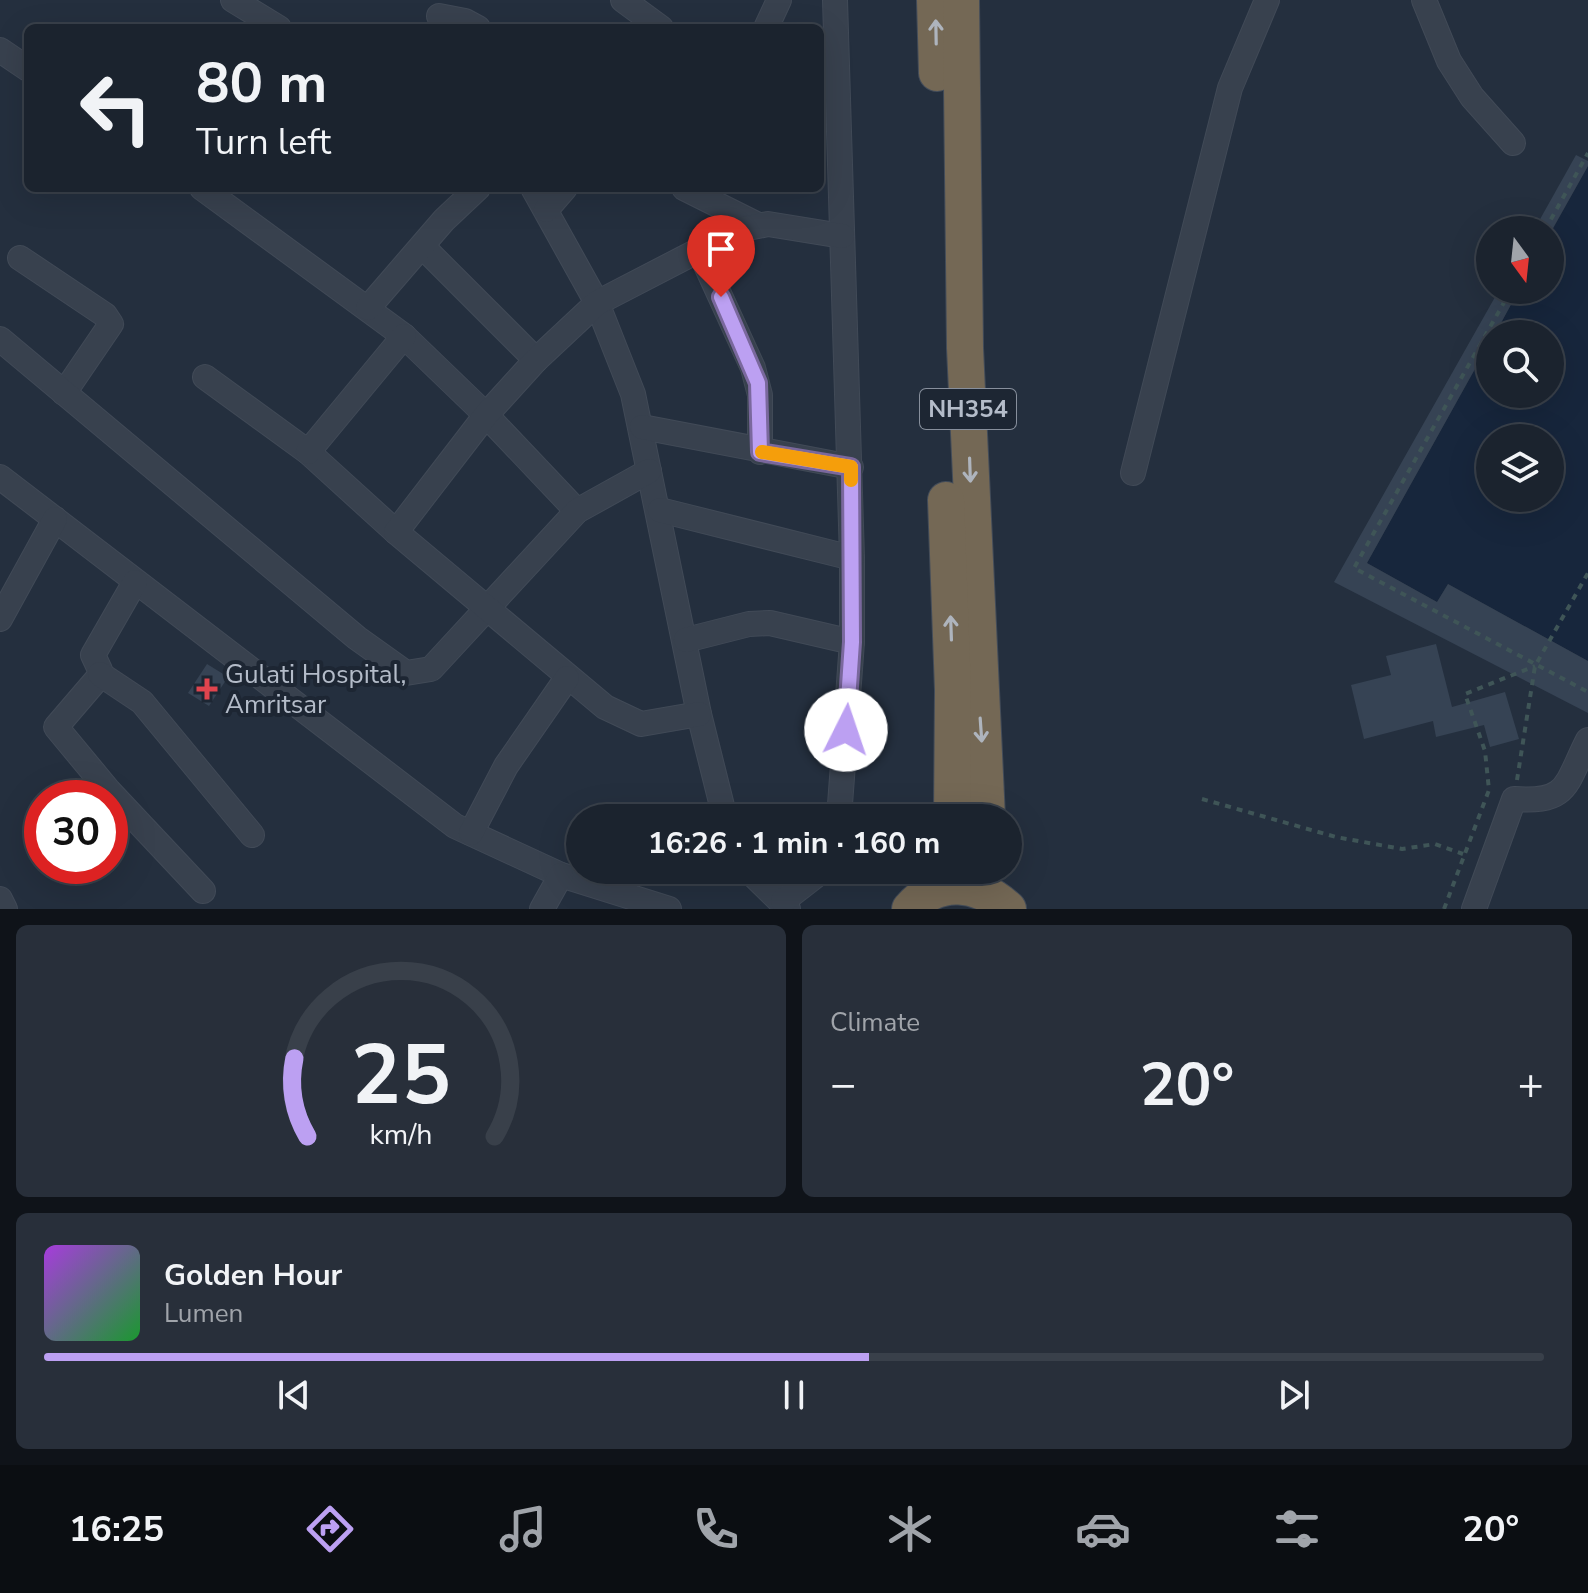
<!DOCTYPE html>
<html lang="en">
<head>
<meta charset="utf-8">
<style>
  :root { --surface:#1b232e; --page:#282f3a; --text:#f1f3f6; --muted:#a0a4aa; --line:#39404a; --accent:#bca0f2 }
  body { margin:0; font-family:"Nunito Sans",sans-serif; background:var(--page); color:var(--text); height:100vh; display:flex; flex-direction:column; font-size:30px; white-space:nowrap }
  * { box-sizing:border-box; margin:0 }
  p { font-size:26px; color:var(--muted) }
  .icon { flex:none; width:44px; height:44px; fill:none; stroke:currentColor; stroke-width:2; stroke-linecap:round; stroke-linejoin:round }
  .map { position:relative; height:909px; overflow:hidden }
  .details { display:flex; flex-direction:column; gap:16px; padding:16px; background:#0f1319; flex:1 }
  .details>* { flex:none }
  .banner { position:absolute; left:24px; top:24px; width:800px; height:168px; border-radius:12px; box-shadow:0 8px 32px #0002,0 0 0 2px var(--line); background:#1b232e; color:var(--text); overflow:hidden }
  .needle { width:52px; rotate:165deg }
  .tools { position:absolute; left:1476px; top:216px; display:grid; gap:16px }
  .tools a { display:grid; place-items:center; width:88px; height:88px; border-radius:50%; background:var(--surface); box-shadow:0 8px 32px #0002,0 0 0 2px var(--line); font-size:40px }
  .speed { position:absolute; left:24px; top:780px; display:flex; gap:16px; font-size:40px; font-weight:700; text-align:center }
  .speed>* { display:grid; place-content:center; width:104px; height:104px; border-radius:50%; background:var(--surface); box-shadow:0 8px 32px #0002,0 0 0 2px var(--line); line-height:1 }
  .speed .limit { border:12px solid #d22; background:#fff; color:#111 }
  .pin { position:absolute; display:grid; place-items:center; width:68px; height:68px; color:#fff; margin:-82px -34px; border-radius:50% 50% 50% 0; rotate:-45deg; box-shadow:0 0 8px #0007 }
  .pin .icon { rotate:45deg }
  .me { position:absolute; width:88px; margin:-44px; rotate:4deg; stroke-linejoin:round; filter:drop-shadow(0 0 6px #0008) }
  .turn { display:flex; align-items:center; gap:28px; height:168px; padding:0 40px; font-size:36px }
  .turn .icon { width:104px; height:104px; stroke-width:2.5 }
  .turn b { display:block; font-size:56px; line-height:68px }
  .big { font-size:60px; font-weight:700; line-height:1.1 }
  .details .card { flex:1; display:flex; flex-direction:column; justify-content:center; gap:12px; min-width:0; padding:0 28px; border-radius:12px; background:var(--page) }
  .details .dial { align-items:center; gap:0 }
  .dial svg { height:208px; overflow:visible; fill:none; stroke:var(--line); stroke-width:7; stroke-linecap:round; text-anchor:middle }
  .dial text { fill:var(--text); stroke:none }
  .song { display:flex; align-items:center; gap:24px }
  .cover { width:96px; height:96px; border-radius:12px; background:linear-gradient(135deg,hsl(280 70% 55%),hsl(130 70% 35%)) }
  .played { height:8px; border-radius:4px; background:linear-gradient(90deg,var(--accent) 55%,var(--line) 55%) }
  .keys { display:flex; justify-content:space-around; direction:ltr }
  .heat { display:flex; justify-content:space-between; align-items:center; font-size:44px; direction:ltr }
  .details .tiles { flex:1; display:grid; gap:16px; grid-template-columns:1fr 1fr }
  .card:last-child { grid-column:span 2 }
  .trip { position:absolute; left:566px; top:804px; width:456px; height:80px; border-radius:40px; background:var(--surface); box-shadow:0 8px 32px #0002,0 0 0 2px var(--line); font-weight:700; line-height:80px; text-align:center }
  .tabs { display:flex; height:128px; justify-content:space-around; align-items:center; background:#0b0e12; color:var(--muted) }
  .tabs .icon { width:56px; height:56px }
  .tabs .selected { color:var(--accent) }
  .tabs b { font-size:36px; color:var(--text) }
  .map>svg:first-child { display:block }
</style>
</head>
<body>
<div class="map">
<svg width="1588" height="909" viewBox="0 0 1588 909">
  <rect width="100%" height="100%" fill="#242f3e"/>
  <!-- water -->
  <path fill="#17263c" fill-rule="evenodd" d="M1588 166V661L1448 584 1437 602 1367 563 1490 342V394H1550V334H1495L1519 290H1550V234ZM1490 438H1550V498H1490Z"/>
  <!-- building -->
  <g fill="#364354">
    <path d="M1576 155 1588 161V166L1552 230H1534Z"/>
    <path d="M1499 290H1519L1495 334H1490V342L1367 563 1437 602 1448 584 1588 661V713L1334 582Z"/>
    <path d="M1436 644 1452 707 1505 692 1519 739 1490 747 1484 725 1436 737 1433 721 1364 739 1351 685 1391 675 1386 656Z"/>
    <path d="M207 664 228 677 209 706 188 693Z"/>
  </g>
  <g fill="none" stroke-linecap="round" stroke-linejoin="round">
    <defs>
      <g id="minor">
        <path d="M233 0 279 28"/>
        <path d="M623 0 661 28"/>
        <path d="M835 0 852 558V642L839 818"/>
        <path d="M1424 0 1449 61 1472 97 1513 143"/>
        <path d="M439 16 465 21 478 28"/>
        <path d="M766 28 779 0"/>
        <path d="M0 50 28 69"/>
        <path d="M202 188 404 336 486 415 577 511"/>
        <path d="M533 188 597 303 633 394 699 714 725 818"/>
        <path d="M684 188 756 224"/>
        <path d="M546 210 565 188"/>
        <path d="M423 247 536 360"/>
        <path d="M699 250 753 368 760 395V452"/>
        <path d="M20 258 105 315 111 324 64 393"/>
        <path d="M368 308 444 220 478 188"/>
        <path d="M0 339 357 638 406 673 431 669 577 511 649 471"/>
        <path d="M205 377 308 452 396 532"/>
        <path d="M642 427 851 467"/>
        <path d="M308 452 404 336"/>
        <path d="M1133 473 1230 88 1267 0"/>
        <path d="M0 477 455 826 561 875 669 909"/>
        <path d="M660 510 852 558"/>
        <path d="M135 582 93 655 100 670 98 678 56 727 109 791 203 891"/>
        <path d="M0 619 55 519"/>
        <path d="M686 640 749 624 770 623 852 642"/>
        <path d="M100 674 142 702 252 835"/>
        <path d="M699 714 641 724 605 707 396 532 486 415 536 360 597 303 738 230 768 224 842 236"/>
        <path d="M471 833 506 766 567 678"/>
        <path d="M748 870 788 909"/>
        <path d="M0 899 5 909"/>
        <path d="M783 901 823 870"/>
        <path d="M542 909 561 875"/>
        <path d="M1474 909 1514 799C1569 803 1565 785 1588 740"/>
      </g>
      <g id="highway">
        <path d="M935 0 937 73"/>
        <path d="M961 0 965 348 987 818"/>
        <path d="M946 500 953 690 952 818"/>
        <path d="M910 909C938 876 979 882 1008 909"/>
      </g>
    </defs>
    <!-- minor casing -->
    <use href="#minor" stroke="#414a57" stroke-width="26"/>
    <!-- highway casing -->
    <use href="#highway" stroke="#434c59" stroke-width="38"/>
    <!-- path -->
    <g stroke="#3f5557" stroke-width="4" stroke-dasharray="6 6" stroke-linecap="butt">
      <path d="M1545 230 1588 153"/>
      <path d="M1511 290 1354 568 1588 692"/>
      <path d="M1517 780 1535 666 1588 573"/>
      <path d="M1202 799 1336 837 1402 849 1435 844 1463 854"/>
      <path d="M1444 909 1489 790 1485 751 1465 694 1535 666"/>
    </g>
    <!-- minor -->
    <use href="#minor" stroke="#38414e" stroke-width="24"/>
    <!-- highway -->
    <use href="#highway" stroke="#746855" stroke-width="36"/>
  </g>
  <!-- one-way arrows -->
  <defs><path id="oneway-shaft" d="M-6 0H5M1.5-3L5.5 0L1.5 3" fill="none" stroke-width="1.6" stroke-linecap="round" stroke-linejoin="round" transform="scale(2)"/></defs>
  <g stroke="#aeb4bd">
    <use href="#oneway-shaft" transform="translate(936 32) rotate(-91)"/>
    <use href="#oneway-shaft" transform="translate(970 470) rotate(88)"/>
    <use href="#oneway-shaft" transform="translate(951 628) rotate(-92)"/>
    <use href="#oneway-shaft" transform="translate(981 730) rotate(86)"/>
  </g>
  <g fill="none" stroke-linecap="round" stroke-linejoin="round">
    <defs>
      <path id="route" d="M721 297 758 383 760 452 851 467 852 642 846 730"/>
    </defs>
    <!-- route casing -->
    <use href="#route" stroke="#7a689d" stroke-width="20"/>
    <!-- route -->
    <use href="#route" stroke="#bca0f2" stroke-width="14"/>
    <!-- slow -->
    <path stroke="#f59e0b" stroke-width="14" d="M762 452 851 467V480"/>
  </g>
  <!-- markers -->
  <path fill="#e0444e" stroke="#1d2633" stroke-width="3" d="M203 677h8v8h8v8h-8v8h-8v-8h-8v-8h8z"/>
  <g text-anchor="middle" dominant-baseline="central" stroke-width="8" stroke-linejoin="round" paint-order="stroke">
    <!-- shield labels -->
    <rect fill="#1d2633" stroke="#878f9c" stroke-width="2" x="920" y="389" width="96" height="40" rx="6"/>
    <g font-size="24" font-weight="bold" fill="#b4bcc9">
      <text x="968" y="409">NH354</text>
    </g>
    <!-- poi labels -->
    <g font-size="26" fill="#b4bcc9" stroke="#1d2633" text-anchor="start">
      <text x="225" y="674">Gulati Hospital,<tspan x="225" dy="30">Amritsar</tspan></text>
    </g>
  </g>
</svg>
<div class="tools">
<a><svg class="needle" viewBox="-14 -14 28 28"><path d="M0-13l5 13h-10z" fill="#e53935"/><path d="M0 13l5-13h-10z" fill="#a0a4aa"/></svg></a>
<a><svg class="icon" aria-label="search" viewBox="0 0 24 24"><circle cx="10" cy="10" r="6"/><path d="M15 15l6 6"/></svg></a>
<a><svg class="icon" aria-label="layers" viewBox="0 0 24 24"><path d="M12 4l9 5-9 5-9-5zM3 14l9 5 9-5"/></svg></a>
</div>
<div class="speed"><div class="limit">30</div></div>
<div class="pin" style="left:721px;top:297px;background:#d93025"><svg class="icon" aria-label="arrive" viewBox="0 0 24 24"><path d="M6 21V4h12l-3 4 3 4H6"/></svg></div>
<svg class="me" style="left:846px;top:730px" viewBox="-20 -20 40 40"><circle r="19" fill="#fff"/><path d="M0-13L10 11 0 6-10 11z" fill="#bca0f2"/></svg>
<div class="trip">16:26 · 1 min · 160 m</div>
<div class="banner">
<div class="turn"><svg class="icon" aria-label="left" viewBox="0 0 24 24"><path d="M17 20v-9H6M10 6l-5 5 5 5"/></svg><div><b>80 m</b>Turn left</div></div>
</div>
</div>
<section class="details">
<div class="tiles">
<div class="card dial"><svg viewBox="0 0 100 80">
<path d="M14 69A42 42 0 1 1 86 69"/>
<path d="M14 69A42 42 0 0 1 9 39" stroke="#bca0f2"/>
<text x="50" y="56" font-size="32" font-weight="700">25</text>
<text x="50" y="72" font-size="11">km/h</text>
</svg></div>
<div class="card"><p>Climate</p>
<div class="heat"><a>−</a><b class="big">20°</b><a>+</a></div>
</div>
<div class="card">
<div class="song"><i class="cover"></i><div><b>Golden Hour</b><p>Lumen</p></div></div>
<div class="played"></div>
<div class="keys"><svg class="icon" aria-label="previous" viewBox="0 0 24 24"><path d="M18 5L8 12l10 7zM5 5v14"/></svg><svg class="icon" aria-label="pause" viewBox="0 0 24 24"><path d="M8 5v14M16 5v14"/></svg><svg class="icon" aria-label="next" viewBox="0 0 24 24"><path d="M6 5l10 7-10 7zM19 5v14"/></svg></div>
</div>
</div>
</section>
<nav class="tabs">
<b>16:25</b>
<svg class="icon selected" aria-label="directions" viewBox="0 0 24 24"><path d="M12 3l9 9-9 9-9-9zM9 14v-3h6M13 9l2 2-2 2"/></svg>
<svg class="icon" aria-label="music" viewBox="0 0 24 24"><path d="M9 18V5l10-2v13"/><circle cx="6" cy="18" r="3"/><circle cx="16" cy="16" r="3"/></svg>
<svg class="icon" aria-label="phone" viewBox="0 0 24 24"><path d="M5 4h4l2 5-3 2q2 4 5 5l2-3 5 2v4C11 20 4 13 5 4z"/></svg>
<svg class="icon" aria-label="climate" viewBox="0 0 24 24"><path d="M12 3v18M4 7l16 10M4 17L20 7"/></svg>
<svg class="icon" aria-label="car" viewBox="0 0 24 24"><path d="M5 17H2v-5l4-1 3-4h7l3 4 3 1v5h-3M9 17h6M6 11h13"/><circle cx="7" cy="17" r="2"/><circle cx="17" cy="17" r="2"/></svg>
<svg class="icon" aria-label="filters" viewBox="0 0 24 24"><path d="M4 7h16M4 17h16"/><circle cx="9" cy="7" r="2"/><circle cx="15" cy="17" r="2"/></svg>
<b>20°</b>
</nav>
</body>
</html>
